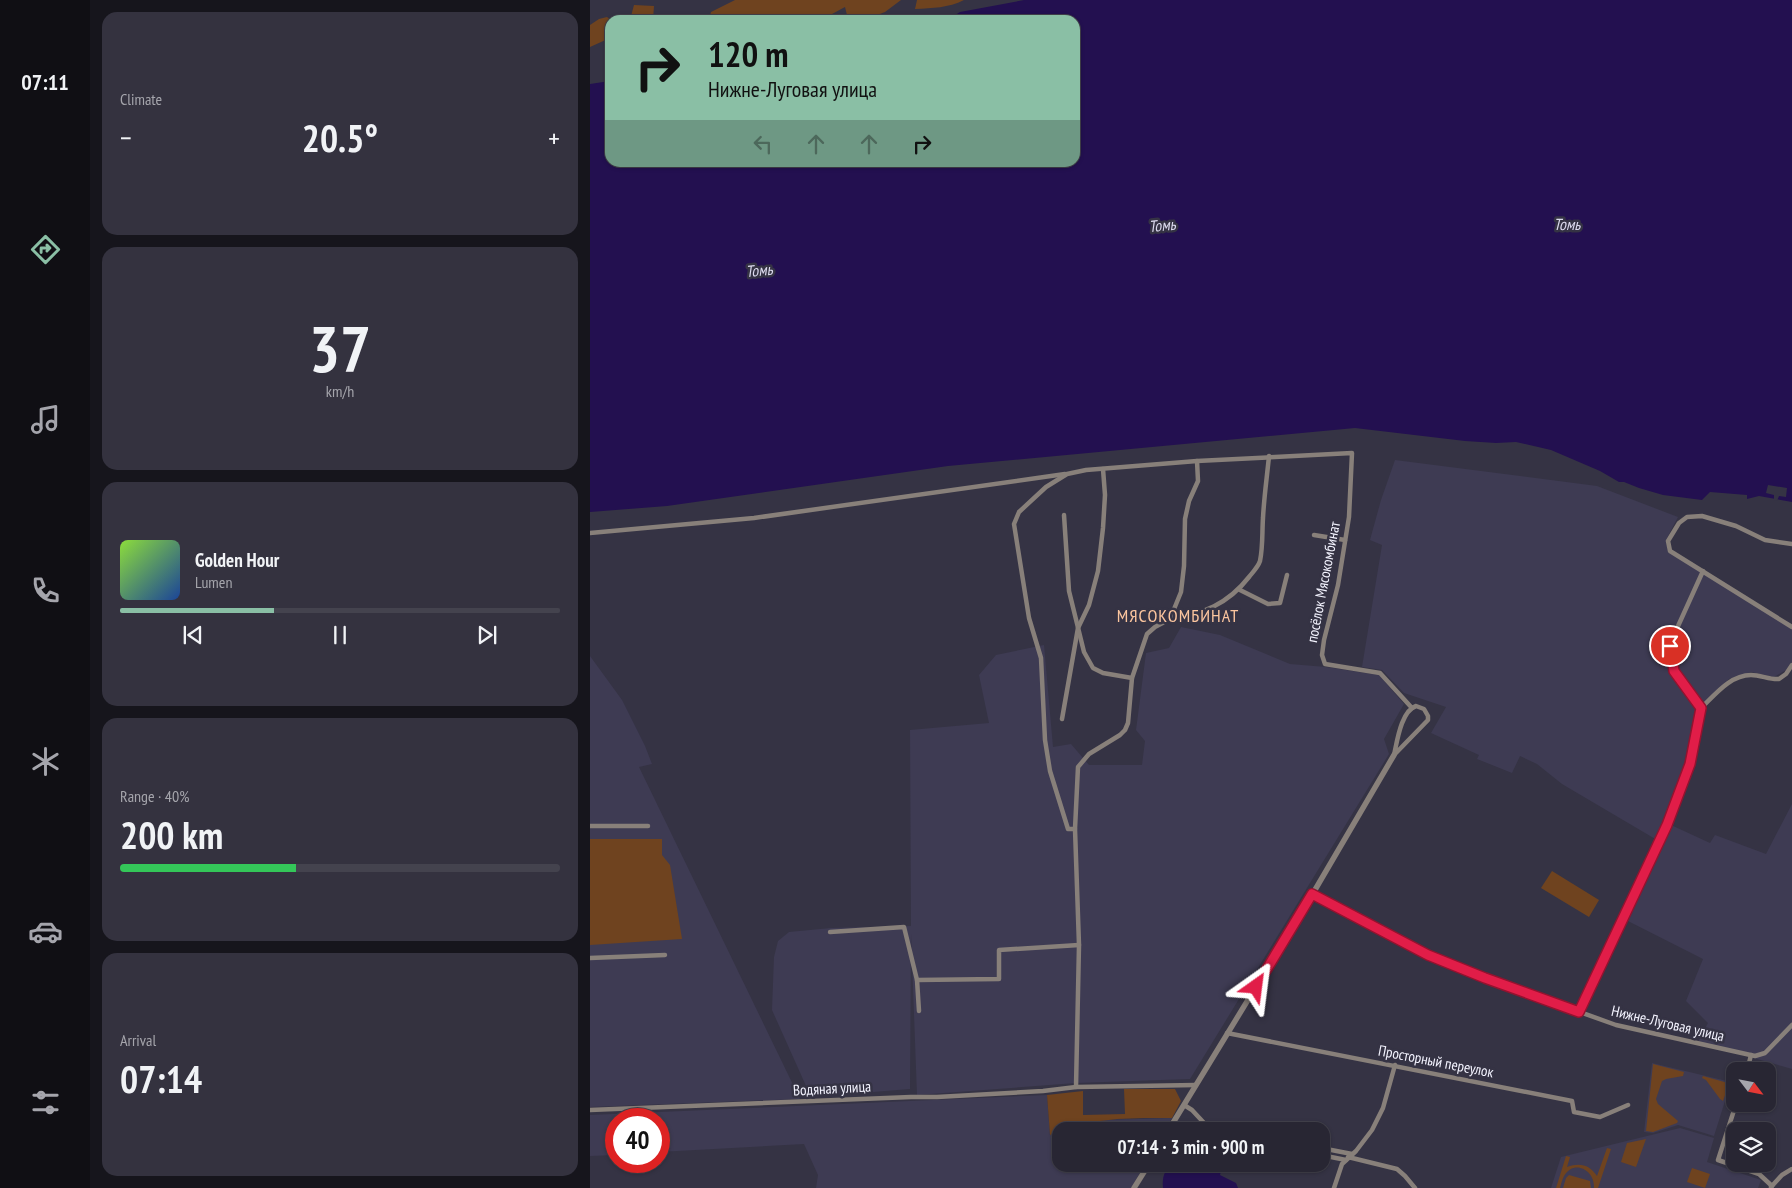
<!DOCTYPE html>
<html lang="en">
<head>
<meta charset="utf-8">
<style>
  :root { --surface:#282633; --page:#34323f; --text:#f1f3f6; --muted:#a5a5ac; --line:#44434e; --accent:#8abfa5 }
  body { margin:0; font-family:"PT Sans Narrow",sans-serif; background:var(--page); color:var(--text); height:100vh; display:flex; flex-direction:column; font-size:19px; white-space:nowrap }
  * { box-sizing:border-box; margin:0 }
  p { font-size:16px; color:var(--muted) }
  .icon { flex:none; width:28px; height:28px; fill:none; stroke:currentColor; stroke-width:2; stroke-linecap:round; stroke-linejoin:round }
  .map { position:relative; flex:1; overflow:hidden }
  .drawer { display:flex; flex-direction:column; gap:12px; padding:12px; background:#16151c; width:500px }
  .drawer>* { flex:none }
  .banner { position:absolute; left:15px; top:15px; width:475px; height:152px; border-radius:15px; box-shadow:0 1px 4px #0004,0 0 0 1px var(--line); background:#8abfa5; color:#111; overflow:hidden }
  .needle { width:32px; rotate:122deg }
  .tools { position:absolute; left:1136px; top:1062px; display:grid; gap:10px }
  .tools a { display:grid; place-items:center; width:50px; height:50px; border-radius:10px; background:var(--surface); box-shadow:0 1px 4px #0004,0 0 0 1px var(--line); font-size:25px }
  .speed { position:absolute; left:15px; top:1108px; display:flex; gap:10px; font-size:25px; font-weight:700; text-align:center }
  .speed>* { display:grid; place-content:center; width:65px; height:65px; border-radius:50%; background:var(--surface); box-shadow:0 1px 4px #0004,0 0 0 1px var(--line); line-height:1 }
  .speed .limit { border:8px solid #d22; background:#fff; color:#111 }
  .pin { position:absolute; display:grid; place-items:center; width:42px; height:42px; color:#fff; margin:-21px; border:2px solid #fff; border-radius:50%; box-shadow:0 1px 5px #0007 }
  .me { position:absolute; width:55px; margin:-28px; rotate:31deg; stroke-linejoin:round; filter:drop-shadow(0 0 4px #0008) }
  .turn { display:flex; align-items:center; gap:18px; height:105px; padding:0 20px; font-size:22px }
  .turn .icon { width:65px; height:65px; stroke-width:2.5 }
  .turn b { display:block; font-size:35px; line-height:42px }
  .lanes { display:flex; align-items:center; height:48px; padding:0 20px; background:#0003; justify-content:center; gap:25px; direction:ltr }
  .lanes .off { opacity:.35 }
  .big { font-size:38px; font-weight:700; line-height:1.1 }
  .drawer .tile { flex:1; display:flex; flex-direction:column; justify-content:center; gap:8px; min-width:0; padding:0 18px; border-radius:15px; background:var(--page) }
  .drawer .dial { align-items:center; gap:0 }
  .dial b { font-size:65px; line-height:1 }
  .song { display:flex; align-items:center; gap:15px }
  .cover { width:60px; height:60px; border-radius:8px; background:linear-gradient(135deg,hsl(90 70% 55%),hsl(220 70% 35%)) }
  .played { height:5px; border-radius:2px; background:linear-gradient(90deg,var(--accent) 35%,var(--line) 35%) }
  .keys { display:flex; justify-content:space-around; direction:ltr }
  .heat { display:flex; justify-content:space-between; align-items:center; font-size:28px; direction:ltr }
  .charge { height:8px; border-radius:4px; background:linear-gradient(90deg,#34c759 40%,var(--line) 0) }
  .trip { position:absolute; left:462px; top:1122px; width:278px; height:50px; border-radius:15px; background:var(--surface); box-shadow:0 1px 4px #0004,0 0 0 1px var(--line); font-weight:700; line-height:50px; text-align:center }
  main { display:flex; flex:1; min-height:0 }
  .dock { display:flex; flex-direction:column; width:90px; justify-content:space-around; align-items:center; background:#100f14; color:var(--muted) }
  .dock .icon { width:35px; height:35px }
  .dock .selected { color:var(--accent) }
  .dock b { font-size:22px; color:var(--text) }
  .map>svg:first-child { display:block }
</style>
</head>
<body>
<main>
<nav class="dock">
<b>07:11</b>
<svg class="icon selected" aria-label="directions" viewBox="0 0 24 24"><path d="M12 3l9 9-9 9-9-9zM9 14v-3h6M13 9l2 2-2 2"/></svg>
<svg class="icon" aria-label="music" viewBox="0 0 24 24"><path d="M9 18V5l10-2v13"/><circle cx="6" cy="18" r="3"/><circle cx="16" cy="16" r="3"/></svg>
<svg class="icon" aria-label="phone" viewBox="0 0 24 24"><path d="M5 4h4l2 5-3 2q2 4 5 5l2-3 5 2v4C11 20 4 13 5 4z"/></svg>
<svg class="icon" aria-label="climate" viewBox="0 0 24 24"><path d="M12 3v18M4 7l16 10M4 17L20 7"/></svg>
<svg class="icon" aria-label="car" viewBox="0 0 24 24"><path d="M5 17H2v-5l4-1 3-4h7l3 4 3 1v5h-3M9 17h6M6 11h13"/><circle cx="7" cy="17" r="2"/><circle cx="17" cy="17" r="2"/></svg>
<svg class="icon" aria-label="filters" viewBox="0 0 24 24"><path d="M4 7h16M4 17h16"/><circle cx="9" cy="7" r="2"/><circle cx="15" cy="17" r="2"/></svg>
</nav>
<section class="drawer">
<div class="tile"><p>Climate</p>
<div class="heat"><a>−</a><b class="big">20.5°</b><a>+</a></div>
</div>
<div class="tile dial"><b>37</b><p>km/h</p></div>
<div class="tile">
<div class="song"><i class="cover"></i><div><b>Golden Hour</b><p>Lumen</p></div></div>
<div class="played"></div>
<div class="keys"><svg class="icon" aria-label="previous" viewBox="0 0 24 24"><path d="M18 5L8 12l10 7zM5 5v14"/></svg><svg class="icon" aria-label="pause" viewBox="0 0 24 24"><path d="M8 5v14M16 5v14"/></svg><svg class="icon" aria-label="next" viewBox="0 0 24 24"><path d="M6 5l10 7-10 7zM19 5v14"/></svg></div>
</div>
<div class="tile"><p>Range · 40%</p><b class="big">200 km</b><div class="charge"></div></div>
<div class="tile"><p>Arrival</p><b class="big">07:14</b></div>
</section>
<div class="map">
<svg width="1202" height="1188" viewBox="0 0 1202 1188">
  <rect width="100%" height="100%" fill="#353344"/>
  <!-- built -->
  <g fill="#3e3b53">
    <path d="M805 460 1007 486 1088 517 1076 540 1078 552 1158 601 1202 629V662L1196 670 1184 677 1161 672 1139 679 1111 706 1099 745 1098 763 1067 840 972 784 947 764 930 756 922 773 887 759 889 755 841 733 856 707 814 693 792 670 772 667 792 545 780 540 791 500Z"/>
    <path d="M591 627 630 635 700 664 736 667 789 675 814 704 794 739 799 754 600 1079 486 1083 327 1095 321 933 320 1089 221 1097 182 1010 184 957 188 941 199 932 241 928 321 926 320 730 399 723 389 675 406 655 454 645 463 747 481 744 499 765H552L555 741 546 730 556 653 579 648Z"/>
    <path d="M0 656 32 700 55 746 62 764 49 767 210 1099 0 1107Z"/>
    <path d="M1202 804V1069L1108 1042 1118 1023 1096 1001 1113 959 1036 920 1081 825 1120 843 1125 835 1176 854Z"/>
    <path d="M1062 1063 1141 1082 1124 1136 1088 1125 1063 1133 1054 1132Z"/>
    <path d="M457 1095 460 1135 482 1126 514 1120 582 1118 574 1131H471V1164H555L541 1188H226L228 1175 214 1144 69 1152V1119H26V1155L0 1156V1115Z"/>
    <path d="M1090 1128 1124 1138 1117 1162 1171 1180 1168 1188H961L971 1157Z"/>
  </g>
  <!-- green -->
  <g fill="#6f431f">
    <path d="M145 0H311L295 12 282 17 258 19 255 7C242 14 233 20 218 20L215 15 206 20H119L121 12Z"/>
    <path d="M327 0H374C358 8 343 8 325 9Z"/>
    <path d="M44 5 64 6 63 20H40Z"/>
    <path d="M17 17 21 20 20 38 0 47V25L9 19Z"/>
    <path d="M0 839H72V855L80 865 92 939 0 945Z"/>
    <path d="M962 871 1009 900 999 917 951 888Z"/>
    <path d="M1063 1064 1094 1072 1093 1076 1076 1079 1072 1081 1066 1099 1068 1104 1088 1121 1087 1123 1063 1132 1056 1131Z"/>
    <path d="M1113 1076 1138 1083 1139 1084 1133 1101 1130 1099 1116 1080 1112 1078Z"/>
    <path d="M534 1089H585L591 1101 582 1118C536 1118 504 1117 460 1135L457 1095 493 1091V1115L535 1114Z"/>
    <path d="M1056 1139 1046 1167 1031 1162 1037 1143Z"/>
    <path d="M1017 1148 1021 1149 1008 1188H1004C1005 1170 984 1159 974 1176 972 1180 971 1184 970 1188H966L976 1156 980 1157 977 1167C990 1162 1000 1165 1007 1176Z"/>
    <path d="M1102 1168 1120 1174 1115 1188 1097 1182Z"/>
    <path d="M979 1175 1000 1181 1001 1188H973L976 1178Z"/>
  </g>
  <!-- water -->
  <g fill="#231050">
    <path d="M434 0H1202V502L1169 496 1157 499V495L1120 492 1112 500 1073 495 1049 488 1034 482H1029L1010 471 961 450 926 442 906 443 875 441 765 428 358 466 77 506 0 512V84L20 81V162H485V20H353L359 19 370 12Z"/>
    <path d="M583 1164H620L631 1171 630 1175 646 1183 648 1188H573C572 1178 574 1169 583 1164Z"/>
  </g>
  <!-- pier -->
  <path fill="#353344" d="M1178 485 1197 488 1196 497 1189 496 1187 501 1184 500V495L1176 493Z"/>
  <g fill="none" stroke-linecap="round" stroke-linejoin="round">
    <!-- minor -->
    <g stroke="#88807a" stroke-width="4.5">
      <path d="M474 515 479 591 494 652 503 668 513 673 542 678"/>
      <path d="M0 533 164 518 475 474"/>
      <path d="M724 535 755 540"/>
      <path d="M1202 544 1175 540 1146 526 1112 516 1097 517 1089 523 1078 541 1080 551 1202 627"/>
      <path d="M650 590 678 604 690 603 697 575"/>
      <path d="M580 619C613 614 638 604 659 577 663 572 668 567 670 561 673 547 672 532 673 518 674 497 677 477 679 456"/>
      <path d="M826 706 834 709 838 716V720L804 755C807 742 811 711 826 706Z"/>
      <path d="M1111 708C1125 695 1140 675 1161 675 1171 675 1180 680 1189 679L1196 674 1202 665"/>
      <path d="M472 719 488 628 499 605 508 571 513 528 515 495 513 469"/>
      <path d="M0 826H58"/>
      <path d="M485 829H478L460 771 455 740 451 658 439 618 424 524 429 512 456 487 477 474 496 470 607 461 762 453 759 517 748 585 734 640 732 655 735 664 790 673 822 708"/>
      <path d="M722 895 838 955 895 978 1026 1025 1165 1056 1175 1053 1202 1025"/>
      <path d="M240 932 314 927 327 980"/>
      <path d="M0 958 75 955"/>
      <path d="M329 1011 327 980 409 979V950L489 945"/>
      <path d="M989 1011 1077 825 1100 764 1111 708 1084 671 1079 646 1113 571"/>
      <path d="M637 1033 982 1101 984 1112 1010 1117 1038 1105"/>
      <path d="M1157 1071 1161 1055"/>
      <path d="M486 1087 489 945 485 829 488 767 499 754 530 735 535 730 538 723 542 678 557 634 565 627 580 619 591 592 594 566 595 519 599 501 608 481 607 461"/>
      <path d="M1146 1104 1128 1160 1169 1174 1182 1186"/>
      <path d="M594 1105 602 1110 615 1124 644 1131"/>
      <path d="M0 1110 321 1097H347L453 1091 486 1087 606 1085"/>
      <path d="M582 1124 618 1131"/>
      <path d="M731 1148 762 1154"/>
      <path d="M731 1155 756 1160"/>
      <path d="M758 1157 807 1169 815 1176 825 1188"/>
      <path d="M1181 1187 1192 1175 1202 1169"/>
      <path d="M744 1188 752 1164 766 1151 782 1130 793 1108 805 1065"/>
    </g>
    <!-- tertiary -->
    <g stroke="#88807a" stroke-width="5.5">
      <path d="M578 1131 722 895 804 755"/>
      <path d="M544 1188 559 1164"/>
    </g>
  </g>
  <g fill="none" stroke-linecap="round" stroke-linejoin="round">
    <defs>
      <path id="route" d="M666 987 722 894 838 955 895 978 989 1012 1077 825 1100 764 1111 708 1084 671 1080 646"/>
    </defs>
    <!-- route casing -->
    <use href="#route" stroke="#92132f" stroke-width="12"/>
    <!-- route -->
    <use href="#route" stroke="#e11d48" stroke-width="9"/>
  </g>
  <g text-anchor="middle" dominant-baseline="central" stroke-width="5" stroke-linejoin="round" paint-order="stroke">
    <!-- street labels -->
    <g font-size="15" fill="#f4f4ff" stroke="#353344">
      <text transform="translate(733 582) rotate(-79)">посёлок Мясокомбинат</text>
      <text transform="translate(1078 1023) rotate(13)">Нижне-Луговая улица</text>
      <text transform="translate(846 1061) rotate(11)">Просторный переулок</text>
      <text transform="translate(242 1088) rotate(-3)">Водяная улица</text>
    </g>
    <!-- water labels -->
    <g font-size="16" font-style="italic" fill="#dcdaee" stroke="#353344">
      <text x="977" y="224">Томь</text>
      <text transform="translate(572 225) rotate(-6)">Томь</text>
      <text transform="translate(169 270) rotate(-6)">Томь</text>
    </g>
    <!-- quarter labels -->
    <g font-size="18" letter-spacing="1" fill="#fcc69f" stroke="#353344">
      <text x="588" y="615">МЯСОКОМБИНАТ</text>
    </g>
  </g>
</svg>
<div class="tools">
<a><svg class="needle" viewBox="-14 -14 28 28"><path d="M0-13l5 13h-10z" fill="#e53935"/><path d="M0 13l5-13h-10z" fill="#a5a5ac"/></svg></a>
<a><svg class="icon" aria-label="layers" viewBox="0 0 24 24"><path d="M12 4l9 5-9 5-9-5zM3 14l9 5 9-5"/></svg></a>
</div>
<div class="speed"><div class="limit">40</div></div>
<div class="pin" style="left:1080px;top:646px;background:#d93025"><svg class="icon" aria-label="arrive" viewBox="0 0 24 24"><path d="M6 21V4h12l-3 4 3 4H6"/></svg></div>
<svg class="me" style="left:666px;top:987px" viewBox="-20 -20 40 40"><path d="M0-17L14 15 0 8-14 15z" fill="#e11d48" stroke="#fff" stroke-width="4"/></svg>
<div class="trip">07:14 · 3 min · 900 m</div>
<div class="banner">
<div class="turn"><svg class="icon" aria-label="right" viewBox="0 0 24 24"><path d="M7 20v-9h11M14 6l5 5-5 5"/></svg><div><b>120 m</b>Нижне-Луговая улица</div></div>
<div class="lanes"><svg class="icon off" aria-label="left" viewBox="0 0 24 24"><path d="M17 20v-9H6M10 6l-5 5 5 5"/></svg><svg class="icon off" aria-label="ahead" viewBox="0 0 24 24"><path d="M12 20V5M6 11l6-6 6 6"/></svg><svg class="icon off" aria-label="ahead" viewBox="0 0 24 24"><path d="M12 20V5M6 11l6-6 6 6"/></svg><svg class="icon" aria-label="right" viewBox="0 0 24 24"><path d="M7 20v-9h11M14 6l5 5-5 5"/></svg></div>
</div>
</div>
</main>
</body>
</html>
